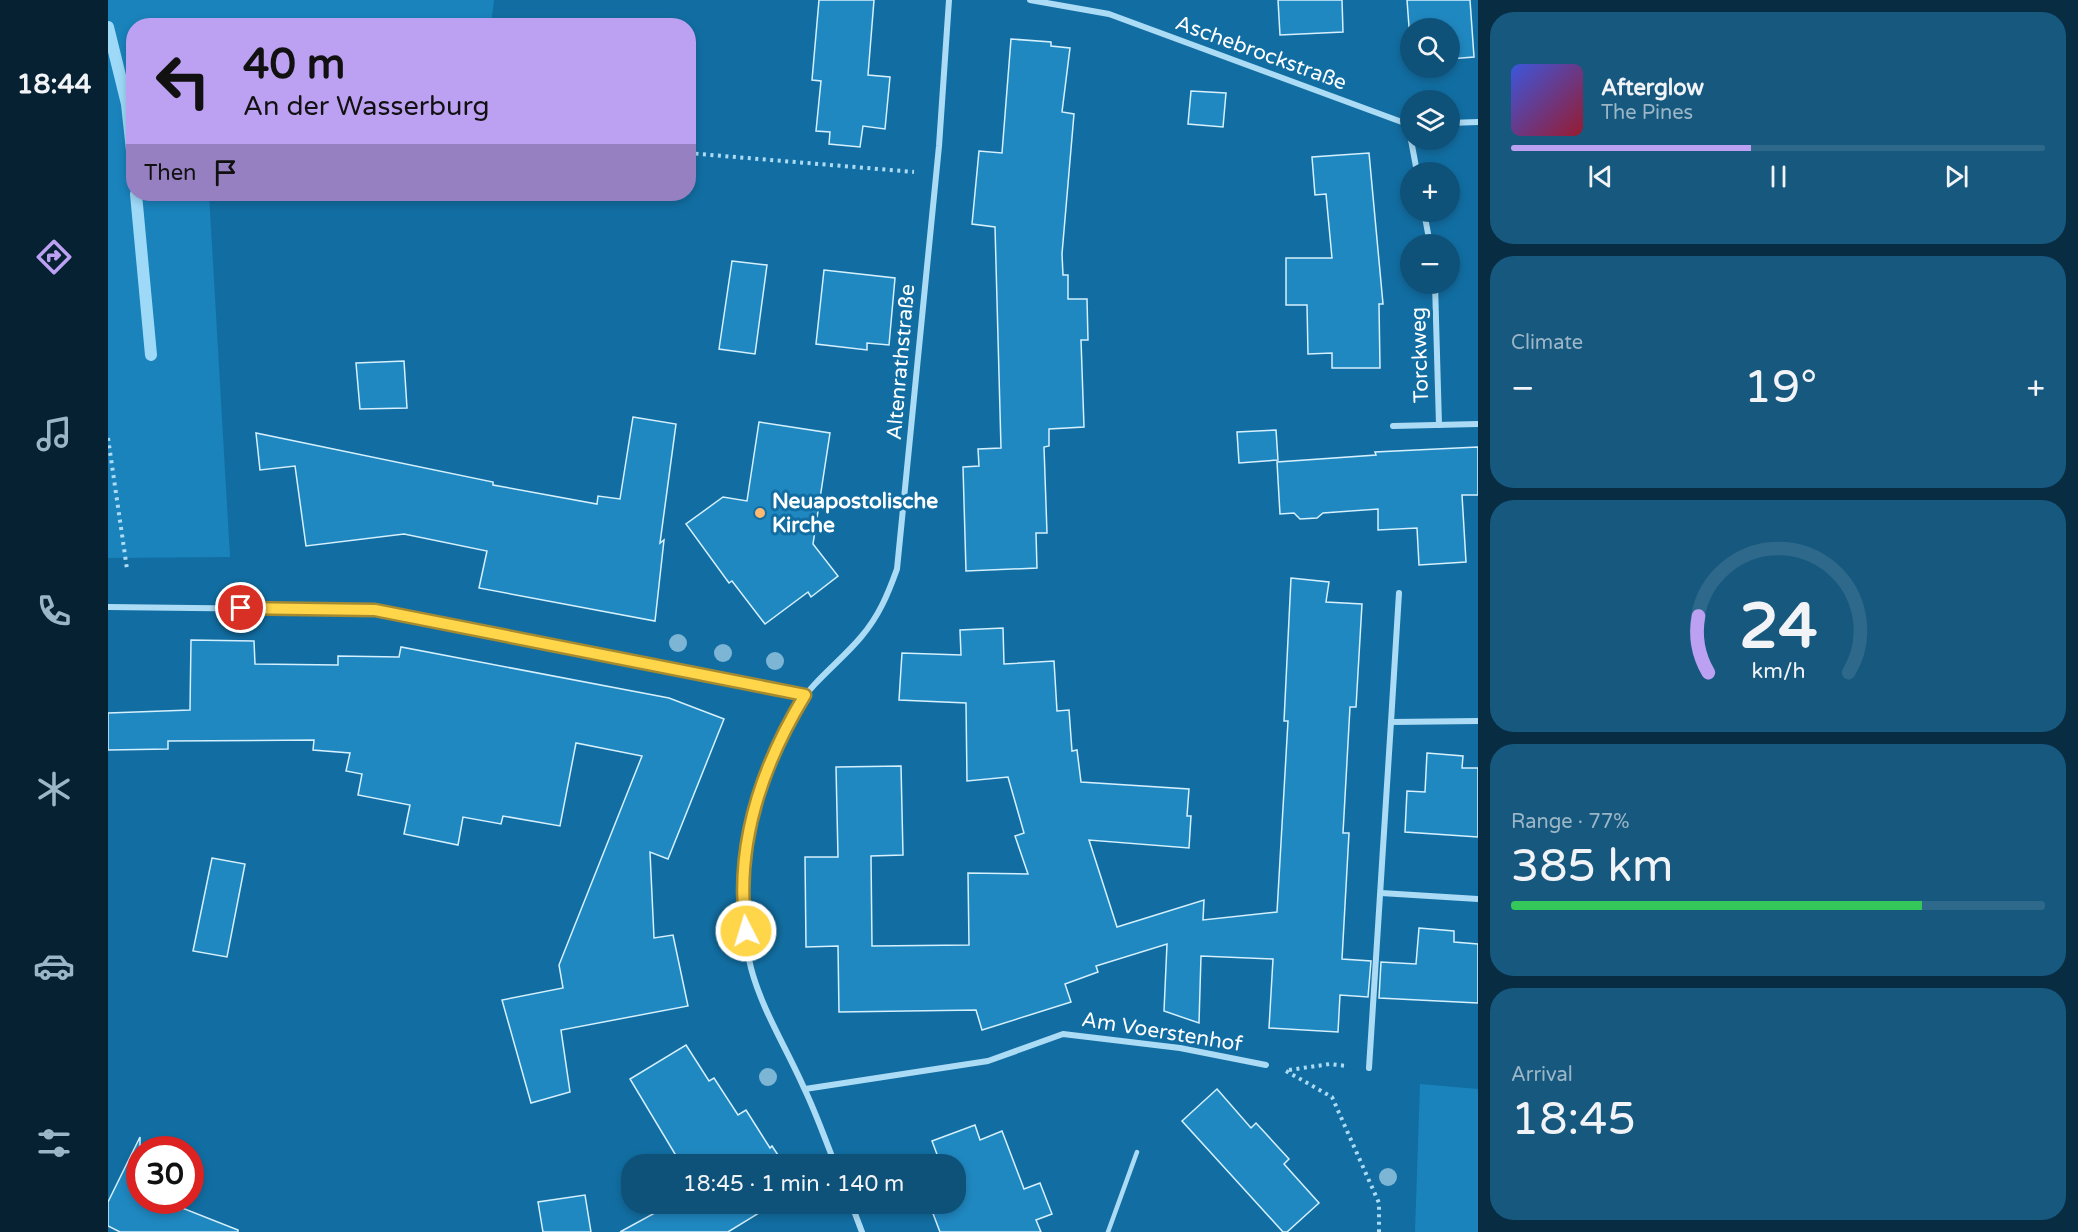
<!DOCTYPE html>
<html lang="en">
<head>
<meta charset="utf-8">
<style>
  :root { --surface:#0e527a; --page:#17587f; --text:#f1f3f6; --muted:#9bb6c7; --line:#2e698b; --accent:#bca0f2 }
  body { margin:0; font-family:"Varela Round",sans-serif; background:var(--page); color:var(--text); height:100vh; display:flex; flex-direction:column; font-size:22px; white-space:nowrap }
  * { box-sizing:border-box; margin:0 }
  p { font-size:20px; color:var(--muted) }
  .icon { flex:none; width:33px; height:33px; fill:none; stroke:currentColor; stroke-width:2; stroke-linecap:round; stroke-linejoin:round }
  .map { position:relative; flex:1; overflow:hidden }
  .sheet { display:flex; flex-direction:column; gap:12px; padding:12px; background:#082d43; width:600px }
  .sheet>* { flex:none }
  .banner { position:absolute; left:18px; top:18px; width:570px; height:183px; border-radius:24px; box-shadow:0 3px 9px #0003; background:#bca0f2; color:#111; overflow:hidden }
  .tools { position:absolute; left:1292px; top:18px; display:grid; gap:12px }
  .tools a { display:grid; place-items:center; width:60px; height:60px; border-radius:50%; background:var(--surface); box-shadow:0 3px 9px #0003; font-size:30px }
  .speed { position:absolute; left:18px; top:1136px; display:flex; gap:12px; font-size:30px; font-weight:700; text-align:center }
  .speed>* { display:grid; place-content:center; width:78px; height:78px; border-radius:50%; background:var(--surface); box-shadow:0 3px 9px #0003; line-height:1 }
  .speed .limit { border:9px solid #d22; background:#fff; color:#111 }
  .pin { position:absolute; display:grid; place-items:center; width:51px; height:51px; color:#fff; margin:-26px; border:3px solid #fff; border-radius:50%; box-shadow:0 2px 6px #0007 }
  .me { position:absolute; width:66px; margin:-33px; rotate:355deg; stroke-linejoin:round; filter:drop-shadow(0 0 4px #0008) }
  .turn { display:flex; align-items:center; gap:21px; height:126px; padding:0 18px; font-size:27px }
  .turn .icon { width:78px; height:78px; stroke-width:2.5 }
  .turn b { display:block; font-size:42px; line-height:51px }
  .then { display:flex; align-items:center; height:57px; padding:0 18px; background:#0003; gap:12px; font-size:22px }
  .big { font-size:45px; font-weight:600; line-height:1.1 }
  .sheet .widget { flex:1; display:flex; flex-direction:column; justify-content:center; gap:9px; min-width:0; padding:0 21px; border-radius:24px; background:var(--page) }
  .sheet .dial { align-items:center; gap:0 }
  .dial svg { height:156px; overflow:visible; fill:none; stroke:var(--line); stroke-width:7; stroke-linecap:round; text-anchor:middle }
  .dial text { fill:var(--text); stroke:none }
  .song { display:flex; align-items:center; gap:18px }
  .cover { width:72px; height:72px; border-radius:9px; background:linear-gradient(135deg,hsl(230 70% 55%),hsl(350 70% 35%)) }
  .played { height:6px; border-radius:3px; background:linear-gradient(90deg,var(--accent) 45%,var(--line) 45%) }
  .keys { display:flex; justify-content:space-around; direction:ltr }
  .heat { display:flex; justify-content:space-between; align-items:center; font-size:33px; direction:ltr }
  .charge { height:9px; border-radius:4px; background:linear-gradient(90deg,#34c759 77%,var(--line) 0) }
  .trip { position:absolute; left:513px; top:1154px; width:345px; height:60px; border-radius:24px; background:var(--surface); box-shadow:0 3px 9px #0003; font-weight:600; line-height:60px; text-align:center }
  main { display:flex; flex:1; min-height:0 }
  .tab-bar { display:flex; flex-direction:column; width:108px; justify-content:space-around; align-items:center; background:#062131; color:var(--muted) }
  .tab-bar .icon { width:42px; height:42px }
  .tab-bar .on { color:var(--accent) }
  .tab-bar b { font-size:27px; color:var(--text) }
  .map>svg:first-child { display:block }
</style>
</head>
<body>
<main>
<nav class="tab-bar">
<b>18:44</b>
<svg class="icon on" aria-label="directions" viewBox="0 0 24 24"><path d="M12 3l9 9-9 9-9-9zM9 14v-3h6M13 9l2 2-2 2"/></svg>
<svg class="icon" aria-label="music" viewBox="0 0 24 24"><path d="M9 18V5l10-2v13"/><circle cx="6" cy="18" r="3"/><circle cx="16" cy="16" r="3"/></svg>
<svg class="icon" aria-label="phone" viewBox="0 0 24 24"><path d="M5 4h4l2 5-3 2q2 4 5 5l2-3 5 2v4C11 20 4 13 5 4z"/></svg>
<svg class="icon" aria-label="climate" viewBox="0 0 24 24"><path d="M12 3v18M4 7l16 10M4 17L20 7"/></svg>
<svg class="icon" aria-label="car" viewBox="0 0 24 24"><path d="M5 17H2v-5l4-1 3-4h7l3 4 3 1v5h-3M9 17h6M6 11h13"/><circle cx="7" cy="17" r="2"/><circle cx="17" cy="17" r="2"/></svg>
<svg class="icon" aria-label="filters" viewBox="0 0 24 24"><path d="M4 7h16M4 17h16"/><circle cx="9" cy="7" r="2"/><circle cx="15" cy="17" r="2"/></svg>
</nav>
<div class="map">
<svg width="1370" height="1232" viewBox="0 0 1370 1232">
  <rect width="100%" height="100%" fill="#126ea2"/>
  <!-- green -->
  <g fill="#1a83bc">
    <path d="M0 0H386L383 25 26 26V194H101L122 557 0 558Z"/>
    <path d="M1312 1084 1370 1089V1232H1307Z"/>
  </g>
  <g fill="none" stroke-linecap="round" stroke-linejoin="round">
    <!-- stream -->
    <g stroke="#9edaf8" stroke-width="12">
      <path d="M0 27 19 104 26 169"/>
      <path d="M28 194 43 355"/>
    </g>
  </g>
  <!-- building -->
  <g fill="#2088c1" stroke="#d5f0fe" stroke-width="1.5">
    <path d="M711 0H766L760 75 782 77 777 129 755 126 752 147 721 144 722 132 708 131 713 81 704 80Z"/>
    <path d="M1170 0H1234L1235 32 1172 35Z"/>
    <path d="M1299 0H1362L1366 57 1341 59V28H1302V40Z"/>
    <path d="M903 39 943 42V46L962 48 954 112 966 114 954 254 955 275H960V299H979L980 340H973L976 427 941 429V446L936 447 939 533H928L929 568 858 571 855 467 871 466 870 449 893 448 887 227 864 224 871 151 894 153Z"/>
    <path d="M1083 91 1118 93 1115 127 1080 124Z"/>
    <path d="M1261 153 1275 304H1271L1272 368H1224V353L1200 354 1199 305H1178V258H1224L1218 194 1207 195 1204 157Z"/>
    <path d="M624 261 659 265 647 354 611 349Z"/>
    <path d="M716 270 787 278 781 345 759 343V350L708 344Z"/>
    <path d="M296 361 299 408 252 409 248 363Z"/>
    <path d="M525 417 568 424 552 543 556 540 547 621 371 588 379 551 296 534 198 546 187 466 152 470 148 433 385 482V485L489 504 490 496 512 499Z"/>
    <path d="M651 422 722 433 705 544 730 576 703 597 700 592 657 624 624 581 621 583 578 524 615 497 639 501Z"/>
    <path d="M1168 430 1170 460 1131 463 1129 432Z"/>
    <path d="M1370 447V495H1354L1358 562 1311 565 1309 528 1270 530V509L1215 513 1209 518 1192 519 1186 513 1172 514 1169 462 1268 455 1267 452Z"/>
    <path d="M1183 578 1221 582 1218 602 1254 604 1248 707H1242L1235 833H1241L1234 959 1263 961 1260 997 1232 995 1230 1032 1161 1028 1165 959 1093 956 1091 1023 1056 1011 1059 944 988 966 990 972 957 984 963 1002 874 1030 868 1010 731 1012 730 946 698 947 697 857H730L728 767 793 766 795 855 763 856 764 946 861 945 860 873 920 874 907 836 916 833 900 777 859 781 858 703 791 700 794 653 853 655 852 630 895 628 896 664 946 661 949 711 961 710 964 751 969 750 973 782 1081 789 1079 816H1083L1081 848 981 840 1009 927 1096 900 1095 920 1169 912 1180 721H1176Z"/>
    <path d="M83 640 146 641 147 664 230 665V656L291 657 293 647 561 698 616 719 560 859 542 852 546 938 565 935 580 1006 453 1030 462 1092 423 1103 394 1000 455 988 451 965 534 756 468 743 452 826 395 816 393 824 355 817 350 845 296 834 302 805 250 795 254 774 238 771 242 753 205 750 206 740 60 741V749L0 750V713L82 710Z"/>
    <path d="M1319 753 1355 756 1354 768H1370V837L1297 832 1299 791 1317 792Z"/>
    <path d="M104 858 137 864 119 957 85 951Z"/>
    <path d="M1311 928 1346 931V942L1370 944V1003L1271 998 1273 962 1308 964Z"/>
    <path d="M578 1045 601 1081 606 1078 630 1115 638 1110 662 1148 664 1146 676 1164H573L522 1079Z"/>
    <path d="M1109 1089 1143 1128 1148 1123 1181 1159 1176 1164 1211 1203 1179 1232H1175L1074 1121Z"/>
    <path d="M867 1125 872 1140 894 1131 916 1189 932 1183 944 1214 928 1220 933 1232H832L821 1203H848V1164H811L830 1157 824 1141Z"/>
    <path d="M32 1137V1200H54L130 1230V1232H12L0 1226V1202Z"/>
    <path d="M477 1195 483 1232H435L430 1202Z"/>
    <path d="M565 1203H667L620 1232H512Z"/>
  </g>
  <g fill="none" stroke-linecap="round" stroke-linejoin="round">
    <!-- path -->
    <g stroke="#acdcf5" stroke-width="4" stroke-dasharray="3 4.5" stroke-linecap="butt">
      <path d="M580 153 806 172"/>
      <path d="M0 438 19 569"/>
      <path d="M1181 1070 1222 1064 1239 1066"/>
      <path d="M1178 1071 1224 1097 1271 1203V1232"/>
    </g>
    <!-- lane -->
    <path stroke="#acdcf5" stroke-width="4.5" d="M1000 1232 1029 1152"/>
    <!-- street -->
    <g stroke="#acdcf5" stroke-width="6">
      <path d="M922 0 1001 14 1302 125"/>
      <path d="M1341 123 1370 122"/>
      <path d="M1303 140 1309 172"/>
      <path d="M1316 212 1322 244"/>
      <path d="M1327 284 1331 425"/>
      <path d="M1285 426 1370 424"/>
      <path d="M0 607 267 610 697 695"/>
      <path d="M1283 722 1291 593"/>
      <path d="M1273 893 1370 899"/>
      <path d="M1261 1068 1283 722 1370 721"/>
      <path d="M697 1089 880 1061 955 1034 1072 1048 1158 1065"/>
      <path d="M727 1164C717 1139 708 1113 696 1088 679 1049 654 1010 643 968 620 879 643 784 689 707 706 680 733 661 753 637 771 616 780 594 789 569L831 146 841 0"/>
      <path d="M743 1203 754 1232"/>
    </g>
  </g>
  <!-- trees -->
  <g fill="#7db6d5">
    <circle cx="570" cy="643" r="9"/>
    <circle cx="615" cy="653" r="9"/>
    <circle cx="667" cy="661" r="9"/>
    <circle cx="660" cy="1077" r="9"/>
    <circle cx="1280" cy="1177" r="9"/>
  </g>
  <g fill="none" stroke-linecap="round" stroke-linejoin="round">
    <defs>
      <path id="route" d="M133 608 267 610 697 695C653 767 626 846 638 931"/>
    </defs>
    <!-- route casing -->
    <use href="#route" stroke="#a68a30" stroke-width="15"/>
    <!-- route -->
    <use href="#route" stroke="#ffd54a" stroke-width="10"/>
  </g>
  <!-- markers -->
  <circle fill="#ffb970" stroke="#126ea2" stroke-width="2" cx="652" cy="513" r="6"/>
  <g text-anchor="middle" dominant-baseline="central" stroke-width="6" stroke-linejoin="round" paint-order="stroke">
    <!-- street labels -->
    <g font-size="21" fill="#fff" stroke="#126ea2">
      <text transform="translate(1153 53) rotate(20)">Aschebrockstraße</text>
      <text transform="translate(1312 355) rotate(-92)">Torckweg</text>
      <text transform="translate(793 362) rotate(-85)">Altenrathstraße</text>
      <text transform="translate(1054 1032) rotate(9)">Am Voerstenhof</text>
    </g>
    <!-- poi labels -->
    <g font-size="21" font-weight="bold" fill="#fff" stroke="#126ea2" text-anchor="start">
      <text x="664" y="501">Neuapostolische<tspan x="664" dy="24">Kirche</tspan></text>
    </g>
  </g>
</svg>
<div class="tools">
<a><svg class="icon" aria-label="search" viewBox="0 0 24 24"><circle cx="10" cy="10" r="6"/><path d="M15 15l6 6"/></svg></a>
<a><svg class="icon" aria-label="layers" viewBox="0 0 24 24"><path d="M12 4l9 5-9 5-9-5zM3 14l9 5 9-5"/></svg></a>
<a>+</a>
<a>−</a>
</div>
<div class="speed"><div class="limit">30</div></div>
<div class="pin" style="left:133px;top:608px;background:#d93025"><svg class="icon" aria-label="arrive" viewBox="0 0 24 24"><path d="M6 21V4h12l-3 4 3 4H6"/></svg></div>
<svg class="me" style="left:638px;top:931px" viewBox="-20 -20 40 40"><circle r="17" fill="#ffd54a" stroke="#fff" stroke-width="3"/><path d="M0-11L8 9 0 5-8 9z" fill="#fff"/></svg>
<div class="trip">18:45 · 1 min · 140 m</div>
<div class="banner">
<div class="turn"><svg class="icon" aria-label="left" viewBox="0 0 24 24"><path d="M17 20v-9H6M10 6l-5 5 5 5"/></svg><div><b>40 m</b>An der Wasserburg</div></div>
<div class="then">Then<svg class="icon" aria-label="arrive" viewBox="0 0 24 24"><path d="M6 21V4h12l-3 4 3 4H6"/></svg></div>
</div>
</div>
<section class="sheet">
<div class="widget">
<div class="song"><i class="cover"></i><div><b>Afterglow</b><p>The Pines</p></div></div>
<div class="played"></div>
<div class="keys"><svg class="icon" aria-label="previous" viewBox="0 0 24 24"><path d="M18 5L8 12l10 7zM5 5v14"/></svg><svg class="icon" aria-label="pause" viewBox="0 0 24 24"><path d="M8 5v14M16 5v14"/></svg><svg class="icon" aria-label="next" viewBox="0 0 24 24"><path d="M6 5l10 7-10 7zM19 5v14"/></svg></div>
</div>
<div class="widget"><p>Climate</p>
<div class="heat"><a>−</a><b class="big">19°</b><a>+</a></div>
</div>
<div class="widget dial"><svg viewBox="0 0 100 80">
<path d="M14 69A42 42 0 1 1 86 69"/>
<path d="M14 69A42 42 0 0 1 9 40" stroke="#bca0f2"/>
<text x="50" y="56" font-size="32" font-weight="700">24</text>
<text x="50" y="72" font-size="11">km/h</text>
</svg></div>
<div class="widget"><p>Range · 77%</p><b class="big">385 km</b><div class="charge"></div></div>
<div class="widget"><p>Arrival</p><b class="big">18:45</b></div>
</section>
</main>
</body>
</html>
